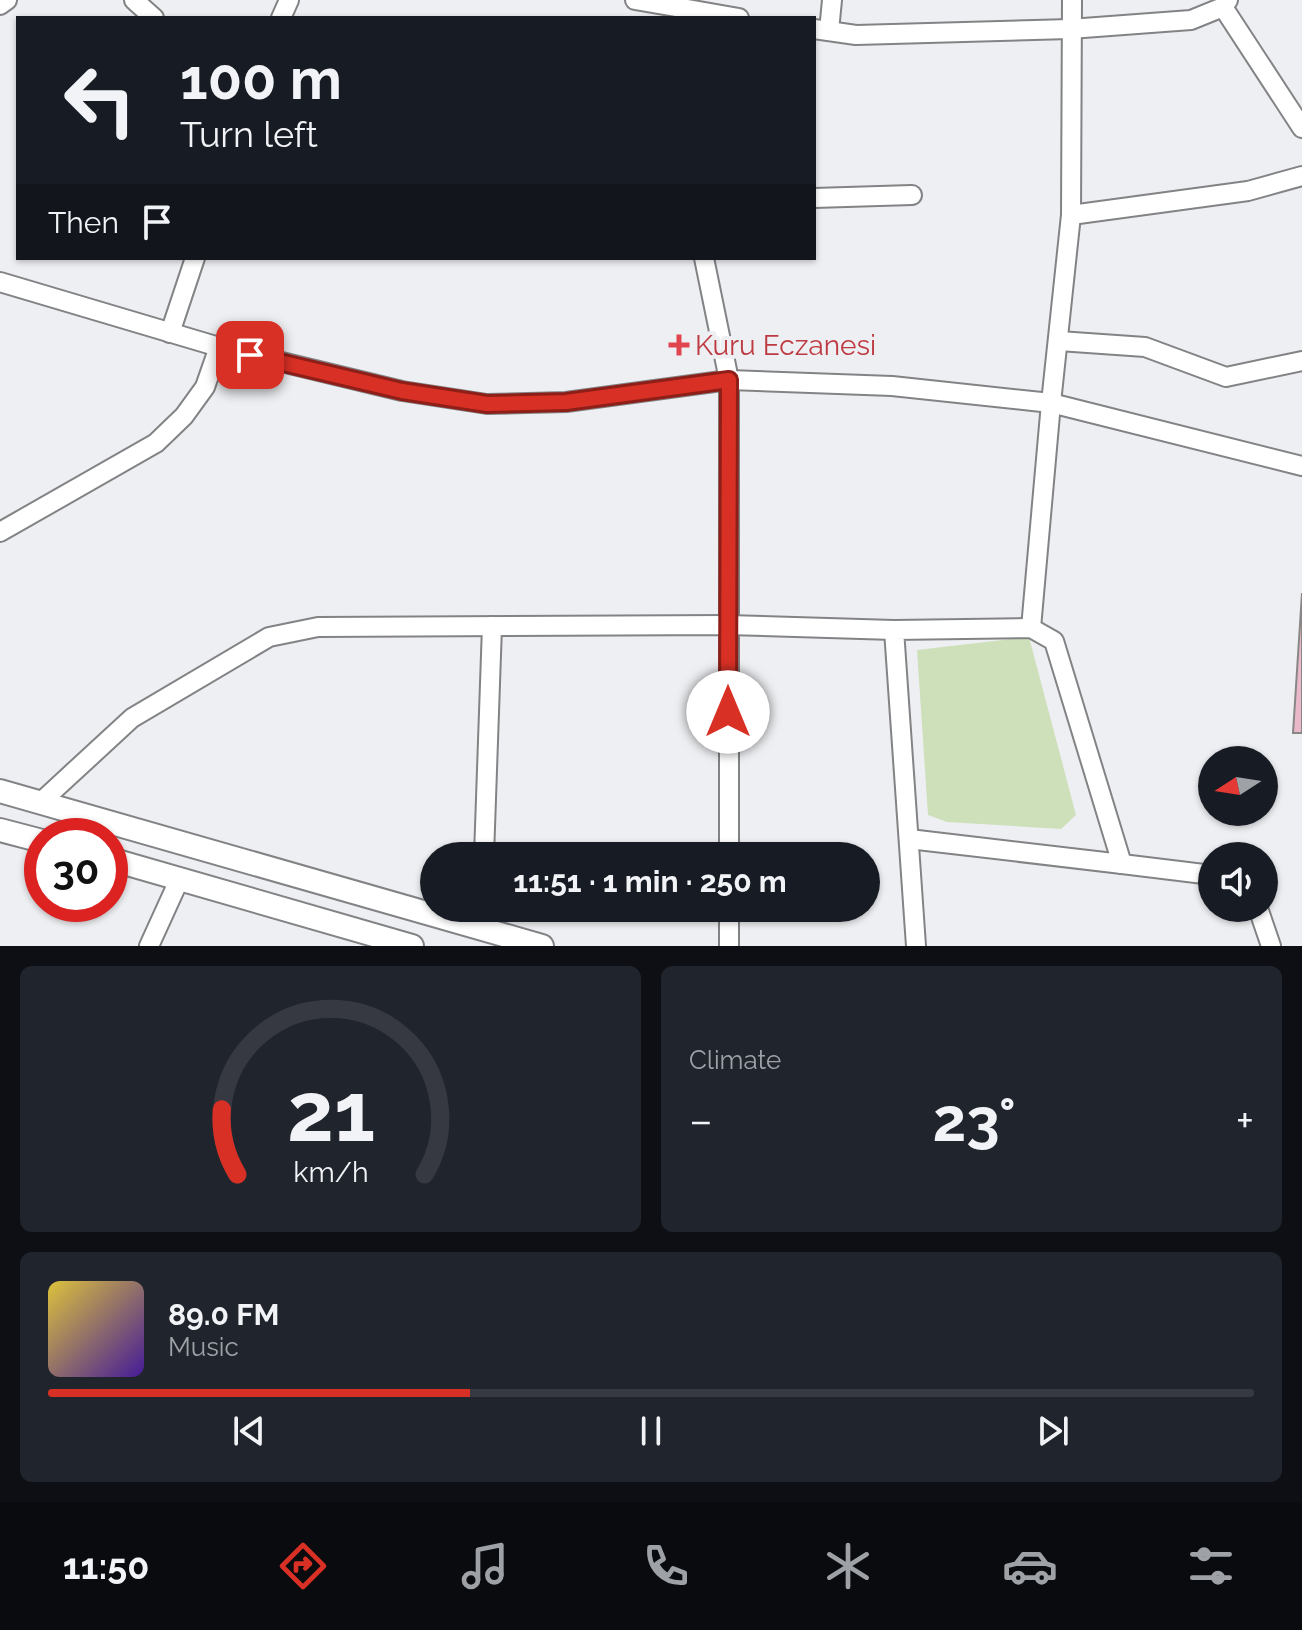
<!DOCTYPE html>
<html lang="en">
<head>
<meta charset="utf-8">
<style>
  :root { --surface:#171b24; --page:#20242c; --text:#f1f3f6; --muted:#9ea1a6; --line:#363941; --accent:#d93025 }
  body { margin:0; font-family:Raleway,sans-serif; background:var(--page); color:var(--text); height:100vh; display:flex; flex-direction:column; font-size:30px; white-space:nowrap }
  * { box-sizing:border-box; margin:0 }
  p { font-size:26px; color:var(--muted) }
  .icon { flex:none; width:44px; height:44px; fill:none; stroke:currentColor; stroke-width:2; stroke-linecap:round; stroke-linejoin:round }
  .map { position:relative; height:946px; overflow:hidden }
  .details { display:flex; flex-direction:column; gap:20px; padding:20px; background:#0d0f14; flex:1 }
  .details>* { flex:none }
  .guide { position:absolute; left:16px; top:16px; width:800px; height:244px; border-radius:0px; box-shadow:0 2px 6px #0004; background:#171b24; color:var(--text); overflow:hidden }
  .needle { width:52px; rotate:258deg }
  .controls { position:absolute; left:1198px; top:746px; display:grid; gap:16px }
  .controls a { display:grid; place-items:center; width:80px; height:80px; border-radius:50%; background:var(--surface); box-shadow:0 2px 6px #0004; font-size:40px }
  .speed { position:absolute; left:24px; top:818px; display:flex; gap:16px; font-size:40px; font-weight:700; text-align:center }
  .speed>* { display:grid; place-content:center; width:104px; height:104px; border-radius:50%; background:var(--surface); box-shadow:0 2px 6px #0004; line-height:1 }
  .speed .limit { border:12px solid #d22; background:#fff; color:#111 }
  .pin { position:absolute; display:grid; place-items:center; width:68px; height:68px; color:#fff; margin:-34px; border-radius:16px; box-shadow:0 4px 12px #0006 }
  .me { position:absolute; width:88px; margin:-44px; rotate:0deg; stroke-linejoin:round; filter:drop-shadow(0 0 6px #0008) }
  .turn { display:flex; align-items:center; gap:28px; height:168px; padding:0 32px; font-size:36px }
  .turn .icon { width:104px; height:104px; stroke-width:2.5 }
  .turn b { display:block; font-size:56px; line-height:68px }
  .then { display:flex; align-items:center; height:76px; padding:0 32px; background:#0003; gap:16px; font-size:30px }
  .big { font-size:60px; font-weight:700; line-height:1.1 }
  .details .tile { flex:1; display:flex; flex-direction:column; justify-content:center; gap:12px; min-width:0; padding:0 28px; border-radius:12px; background:var(--page) }
  .details .dial { align-items:center; gap:0 }
  .dial svg { height:208px; overflow:visible; fill:none; stroke:var(--line); stroke-width:7; stroke-linecap:round; text-anchor:middle }
  .dial text { fill:var(--text); stroke:none }
  .song { display:flex; align-items:center; gap:24px }
  .cover { width:96px; height:96px; border-radius:12px; background:linear-gradient(135deg,hsl(50 70% 55%),hsl(260 70% 35%)) }
  .played { height:8px; border-radius:4px; background:linear-gradient(90deg,var(--accent) 35%,var(--line) 35%) }
  .keys { display:flex; justify-content:space-around; direction:ltr }
  .heat { display:flex; justify-content:space-between; align-items:center; font-size:44px; direction:ltr }
  .details .tiles { flex:1; display:grid; gap:20px; grid-template-columns:1fr 1fr }
  .tile:last-child { grid-column:span 2 }
  .trip { position:absolute; left:420px; top:842px; width:460px; height:80px; border-radius:40px; background:var(--surface); box-shadow:0 2px 6px #0004; font-weight:700; line-height:80px; text-align:center }
  .dock { display:flex; height:128px; justify-content:space-around; align-items:center; background:#090b0e; color:var(--muted) }
  .dock .icon { width:56px; height:56px }
  .dock .current { color:var(--accent) }
  .dock b { font-size:36px; color:var(--text) }
  .map>svg:first-child { display:block }
</style>
</head>
<body>
<div class="map">
<svg width="1302" height="946" viewBox="0 0 1302 946">
  <rect width="100%" height="100%" fill="#eeeff2"/>
  <!-- green -->
  <path fill="#cee0ba" d="M1029 637 1076 815 1061 829 947 822 928 815 917 650Z"/>
  <!-- building -->
  <path fill="#eab9c9" stroke="#898686" stroke-width="2" d="M1302 593V733H1293Z"/>
  <g fill="none" stroke-linecap="round" stroke-linejoin="round">
    <defs>
      <g id="minor">
        <path d="M134 0 154 18"/>
        <path d="M635 0 739 18"/>
        <path d="M0 5 7 0"/>
        <path d="M1223 7 1302 128"/>
        <path d="M281 18 289 0"/>
        <path d="M814 29 856 35 1070 29 1191 20 1223 7 1228 0"/>
        <path d="M829 31 832 0"/>
        <path d="M814 198 912 195"/>
        <path d="M1071 215 1248 191 1302 176"/>
        <path d="M704 258 729 380V856"/>
        <path d="M0 282 219 347 402 391 487 404 566 402 729 380 892 386 1051 403 1302 466"/>
        <path d="M170 333 195 258"/>
        <path d="M1059 341 1145 347 1226 377 1302 361"/>
        <path d="M0 532 156 443 184 416 205 387 219 347"/>
        <path d="M1031 628 1051 403 1071 215 1072 0"/>
        <path d="M42 801 132 718 269 637 318 627 727 625 894 630"/>
        <path d="M909 839 1122 864"/>
        <path d="M484 856 492 626"/>
        <path d="M729 908V946"/>
        <path d="M1258 908 1271 946"/>
        <path d="M482 929 483 908"/>
        <path d="M149 946 180 878"/>
        <path d="M916 946 894 630 1031 628 1054 641 1122 864 1212 875"/>
      </g>
      <g id="tertiary">
        <path d="M0 791 542 946"/>
        <path d="M0 830 42 841"/>
        <path d="M110 859 412 946"/>
      </g>
    </defs>
    <!-- minor casing -->
    <use href="#minor" stroke="#828385" stroke-width="22"/>
    <!-- tertiary casing -->
    <use href="#tertiary" stroke="#828385" stroke-width="26"/>
    <!-- minor -->
    <use href="#minor" stroke="#fff" stroke-width="18"/>
    <!-- tertiary -->
    <use href="#tertiary" stroke="#fff" stroke-width="22"/>
  </g>
  <g fill="none" stroke-linecap="round" stroke-linejoin="round">
    <defs>
      <path id="route" d="M250 355 402 391 487 404 566 402 729 380 728 712"/>
    </defs>
    <!-- route casing -->
    <use href="#route" stroke="#8d1f18" stroke-width="20"/>
    <!-- route -->
    <use href="#route" stroke="#d93025" stroke-width="14"/>
  </g>
  <!-- markers -->
  <path fill="#e0444e" stroke="#eeeff2" stroke-width="3" d="M675 333h8v8h8v8h-8v8h-8v-8h-8v-8h8z"/>
  <g text-anchor="middle" dominant-baseline="central" stroke-width="8" stroke-linejoin="round" paint-order="stroke">
    <!-- health labels -->
    <g font-size="28" fill="#be3a42" stroke="#eeeff2" text-anchor="start">
      <text x="695" y="345">Kuru Eczanesi</text>
    </g>
  </g>
</svg>
<div class="controls">
<a><svg class="needle" viewBox="-14 -14 28 28"><path d="M0-13l5 13h-10z" fill="#e53935"/><path d="M0 13l5-13h-10z" fill="#9ea1a6"/></svg></a>
<a><svg class="icon" aria-label="sound" viewBox="0 0 24 24"><path d="M4 9h4l5-4v14l-5-4H4zM17 9q2 3 0 6"/></svg></a>
</div>
<div class="speed"><div class="limit">30</div></div>
<div class="pin" style="left:250px;top:355px;background:#d93025"><svg class="icon" aria-label="arrive" viewBox="0 0 24 24"><path d="M6 21V4h12l-3 4 3 4H6"/></svg></div>
<svg class="me" style="left:728px;top:712px" viewBox="-20 -20 40 40"><circle r="19" fill="#fff"/><path d="M0-13L10 11 0 6-10 11z" fill="#d93025"/></svg>
<div class="trip">11:51 · 1 min · 250 m</div>
<div class="guide">
<div class="turn"><svg class="icon" aria-label="left" viewBox="0 0 24 24"><path d="M17 20v-9H6M10 6l-5 5 5 5"/></svg><div><b>100 m</b>Turn left</div></div>
<div class="then">Then<svg class="icon" aria-label="arrive" viewBox="0 0 24 24"><path d="M6 21V4h12l-3 4 3 4H6"/></svg></div>
</div>
</div>
<section class="details">
<div class="tiles">
<div class="tile dial"><svg viewBox="0 0 100 80">
<path d="M14 69A42 42 0 1 1 86 69"/>
<path d="M14 69A42 42 0 0 1 8 44" stroke="#d93025"/>
<text x="50" y="56" font-size="32" font-weight="700">21</text>
<text x="50" y="72" font-size="11">km/h</text>
</svg></div>
<div class="tile"><p>Climate</p>
<div class="heat"><a>−</a><b class="big">23°</b><a>+</a></div>
</div>
<div class="tile">
<div class="song"><i class="cover"></i><div><b>89.0 FM</b><p>Music</p></div></div>
<div class="played"></div>
<div class="keys"><svg class="icon" aria-label="previous" viewBox="0 0 24 24"><path d="M18 5L8 12l10 7zM5 5v14"/></svg><svg class="icon" aria-label="pause" viewBox="0 0 24 24"><path d="M8 5v14M16 5v14"/></svg><svg class="icon" aria-label="next" viewBox="0 0 24 24"><path d="M6 5l10 7-10 7zM19 5v14"/></svg></div>
</div>
</div>
</section>
<nav class="dock">
<b>11:50</b>
<svg class="icon current" aria-label="directions" viewBox="0 0 24 24"><path d="M12 3l9 9-9 9-9-9zM9 14v-3h6M13 9l2 2-2 2"/></svg>
<svg class="icon" aria-label="music" viewBox="0 0 24 24"><path d="M9 18V5l10-2v13"/><circle cx="6" cy="18" r="3"/><circle cx="16" cy="16" r="3"/></svg>
<svg class="icon" aria-label="phone" viewBox="0 0 24 24"><path d="M5 4h4l2 5-3 2q2 4 5 5l2-3 5 2v4C11 20 4 13 5 4z"/></svg>
<svg class="icon" aria-label="climate" viewBox="0 0 24 24"><path d="M12 3v18M4 7l16 10M4 17L20 7"/></svg>
<svg class="icon" aria-label="car" viewBox="0 0 24 24"><path d="M5 17H2v-5l4-1 3-4h7l3 4 3 1v5h-3M9 17h6M6 11h13"/><circle cx="7" cy="17" r="2"/><circle cx="17" cy="17" r="2"/></svg>
<svg class="icon" aria-label="filters" viewBox="0 0 24 24"><path d="M4 7h16M4 17h16"/><circle cx="9" cy="7" r="2"/><circle cx="15" cy="17" r="2"/></svg>
</nav>
</body>
</html>
